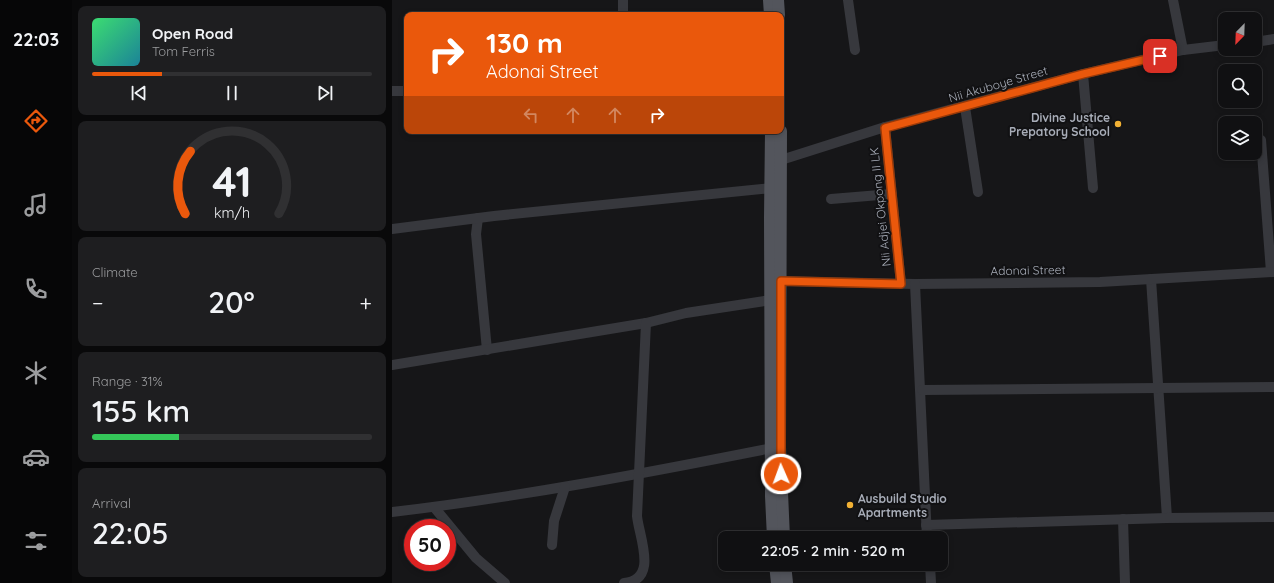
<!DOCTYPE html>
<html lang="en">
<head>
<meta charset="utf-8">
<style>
  :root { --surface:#101012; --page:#1e1e20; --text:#f1f3f6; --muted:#9c9d9f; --line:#303032; --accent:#ea580c }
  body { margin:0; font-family:Quicksand,sans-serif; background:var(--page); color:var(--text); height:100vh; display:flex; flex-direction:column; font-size:15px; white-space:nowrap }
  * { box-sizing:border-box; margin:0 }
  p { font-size:13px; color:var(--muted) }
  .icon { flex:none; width:22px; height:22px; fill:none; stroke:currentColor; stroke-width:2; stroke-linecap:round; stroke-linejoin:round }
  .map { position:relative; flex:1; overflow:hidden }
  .details { display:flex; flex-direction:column; gap:6px; padding:6px; background:#09090a; width:320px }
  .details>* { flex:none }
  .guide { position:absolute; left:12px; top:12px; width:380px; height:122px; border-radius:8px; box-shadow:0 2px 6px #0003,0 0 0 1px var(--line); background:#ea580c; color:#fff; overflow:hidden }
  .needle { width:26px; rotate:203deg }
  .tools { position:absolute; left:826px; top:12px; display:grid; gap:8px }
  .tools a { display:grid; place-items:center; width:44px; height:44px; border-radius:8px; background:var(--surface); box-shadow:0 2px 6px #0003,0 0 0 1px var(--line); font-size:20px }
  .speed { position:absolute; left:12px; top:519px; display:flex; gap:8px; font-size:20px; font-weight:700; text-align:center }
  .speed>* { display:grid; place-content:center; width:52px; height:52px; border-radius:50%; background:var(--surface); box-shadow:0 2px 6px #0003,0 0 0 1px var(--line); line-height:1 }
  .speed .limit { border:6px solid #d22; background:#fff; color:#111 }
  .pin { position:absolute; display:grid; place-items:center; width:34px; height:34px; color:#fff; margin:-17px; border-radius:8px; box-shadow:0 2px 6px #0006 }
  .me { position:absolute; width:44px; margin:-22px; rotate:358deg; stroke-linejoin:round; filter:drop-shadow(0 0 3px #0008) }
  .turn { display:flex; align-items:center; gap:14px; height:84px; padding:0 16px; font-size:18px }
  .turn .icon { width:52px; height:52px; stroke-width:2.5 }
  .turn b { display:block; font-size:28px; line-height:34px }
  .lanes { display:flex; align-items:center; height:38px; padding:0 16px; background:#0003; justify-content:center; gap:20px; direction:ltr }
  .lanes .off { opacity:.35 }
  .big { font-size:30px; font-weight:600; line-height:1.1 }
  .details .tile { flex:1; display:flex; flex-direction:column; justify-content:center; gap:6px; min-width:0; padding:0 14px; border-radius:8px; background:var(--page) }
  .details .dial { align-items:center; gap:0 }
  .dial svg { height:104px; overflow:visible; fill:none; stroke:var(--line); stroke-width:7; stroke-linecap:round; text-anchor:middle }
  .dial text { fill:var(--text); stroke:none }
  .song { display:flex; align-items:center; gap:12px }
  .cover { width:48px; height:48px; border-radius:6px; background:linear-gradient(135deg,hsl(140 70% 55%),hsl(190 70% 35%)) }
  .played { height:4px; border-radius:2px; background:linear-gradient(90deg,var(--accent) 25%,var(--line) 25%) }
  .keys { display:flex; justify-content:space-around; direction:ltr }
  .heat { display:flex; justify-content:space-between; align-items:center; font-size:22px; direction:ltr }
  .charge { height:6px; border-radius:3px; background:linear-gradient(90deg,#34c759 31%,var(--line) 0) }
  .trip { position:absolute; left:326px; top:531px; width:230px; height:40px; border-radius:8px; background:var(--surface); box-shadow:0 2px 6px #0003,0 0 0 1px var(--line); font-weight:600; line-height:40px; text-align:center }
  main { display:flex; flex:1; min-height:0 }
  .tab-bar { display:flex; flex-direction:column; width:72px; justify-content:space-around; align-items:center; background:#060607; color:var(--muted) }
  .tab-bar .icon { width:28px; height:28px }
  .tab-bar .current { color:var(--accent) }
  .tab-bar b { font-size:18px; color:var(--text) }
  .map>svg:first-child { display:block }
</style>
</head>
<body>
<main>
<nav class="tab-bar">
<b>22:03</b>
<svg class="icon current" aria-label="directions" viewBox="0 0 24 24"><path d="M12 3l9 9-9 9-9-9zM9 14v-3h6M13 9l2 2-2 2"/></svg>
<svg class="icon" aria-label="music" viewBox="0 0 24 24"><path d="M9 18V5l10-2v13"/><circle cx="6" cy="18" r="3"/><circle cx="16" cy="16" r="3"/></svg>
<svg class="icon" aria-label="phone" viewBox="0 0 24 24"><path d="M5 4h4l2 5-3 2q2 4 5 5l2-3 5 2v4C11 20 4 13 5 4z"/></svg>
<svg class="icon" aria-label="climate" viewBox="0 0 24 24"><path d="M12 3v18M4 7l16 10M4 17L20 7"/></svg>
<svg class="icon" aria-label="car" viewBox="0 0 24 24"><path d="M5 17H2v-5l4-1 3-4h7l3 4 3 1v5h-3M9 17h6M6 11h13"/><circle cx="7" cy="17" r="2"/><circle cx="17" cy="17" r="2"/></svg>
<svg class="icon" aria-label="filters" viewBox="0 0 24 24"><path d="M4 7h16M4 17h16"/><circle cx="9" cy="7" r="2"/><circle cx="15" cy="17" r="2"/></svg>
</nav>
<section class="details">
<div class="tile">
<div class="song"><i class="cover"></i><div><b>Open Road</b><p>Tom Ferris</p></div></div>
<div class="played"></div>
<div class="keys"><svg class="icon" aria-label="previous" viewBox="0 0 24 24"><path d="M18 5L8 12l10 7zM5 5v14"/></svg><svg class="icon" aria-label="pause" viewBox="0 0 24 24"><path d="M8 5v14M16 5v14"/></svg><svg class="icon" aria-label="next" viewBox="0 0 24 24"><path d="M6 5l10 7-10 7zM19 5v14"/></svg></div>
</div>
<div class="tile dial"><svg viewBox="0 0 100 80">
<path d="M14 69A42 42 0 1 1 86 69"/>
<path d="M14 69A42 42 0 0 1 18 21" stroke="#ea580c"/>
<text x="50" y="56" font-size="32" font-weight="700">41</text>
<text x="50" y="72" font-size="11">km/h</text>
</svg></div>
<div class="tile"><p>Climate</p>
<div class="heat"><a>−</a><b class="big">20°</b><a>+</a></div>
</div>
<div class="tile"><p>Range · 31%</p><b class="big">155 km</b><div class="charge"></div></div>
<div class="tile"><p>Arrival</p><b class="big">22:05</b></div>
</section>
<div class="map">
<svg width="882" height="583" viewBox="0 0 882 583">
  <rect width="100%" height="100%" fill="#161618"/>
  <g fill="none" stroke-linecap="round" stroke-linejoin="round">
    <!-- minor -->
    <g stroke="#37383d" stroke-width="10">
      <path d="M231 0V15"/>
      <path d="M456 0 463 50"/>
      <path d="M781 0 791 50"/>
      <path d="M863 42 882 39"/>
      <path d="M691 74 701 188"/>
      <path d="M0 91H15"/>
      <path d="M573 107 586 192"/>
      <path d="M493 127 509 284"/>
      <path d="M869 140 879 272"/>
      <path d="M389 160 493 127 691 74 791 50 833 45"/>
      <path d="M439 199 500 194"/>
      <path d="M86 218 84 234 95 350"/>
      <path d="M0 229 102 216 380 188"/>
      <path d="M759 279 775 518"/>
      <path d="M389 281 523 284 708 282 882 272"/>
      <path d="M523 284 535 538"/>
      <path d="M0 365 254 323 294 313 379 300"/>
      <path d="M530 390 882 387"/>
      <path d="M42 507 84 558 113 583"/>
      <path d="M0 512C127 497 254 473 380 448"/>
      <path d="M731 519 733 583"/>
      <path d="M534 525 775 518 882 517"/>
      <path d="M160 545 162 521 173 487"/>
      <path d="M538 564 539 583"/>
      <path d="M232 583C267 580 247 537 245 516L254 323"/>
    </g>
    <!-- major -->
    <g stroke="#53555c" stroke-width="12">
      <path d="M377 0 378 15"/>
      <path d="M386 0 387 15"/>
      <path d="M379 131 378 217 379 496 381 538"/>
      <path d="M389 131 388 447 392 538"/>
      <path d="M383 564 385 583"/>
      <path d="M393 564 395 583"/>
    </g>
  </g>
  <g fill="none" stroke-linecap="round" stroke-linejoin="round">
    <defs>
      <path id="route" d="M389 474V281L509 284 493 128 691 74 768 56"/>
    </defs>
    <!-- route casing -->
    <use href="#route" stroke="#983908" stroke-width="10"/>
    <!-- route -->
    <use href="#route" stroke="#ea580c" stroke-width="7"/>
  </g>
  <!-- markers -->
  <g fill="#f2b134" stroke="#111113" stroke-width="1.5">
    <circle cx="726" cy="124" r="4"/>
    <circle cx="458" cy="505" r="4"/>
  </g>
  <g text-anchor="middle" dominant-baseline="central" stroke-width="4" stroke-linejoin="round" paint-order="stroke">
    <!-- street labels -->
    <g font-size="12" fill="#a8adb8" stroke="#111113">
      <text transform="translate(606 84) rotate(-16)">Nii Akuboye Street</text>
      <text transform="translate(488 207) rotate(-96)">Nii Adjei Okpong II LK</text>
      <text transform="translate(636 270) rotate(-1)">Adonai Street</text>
    </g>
    <!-- poi labels -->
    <g font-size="12" font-weight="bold" fill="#a8adb8" stroke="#111113" text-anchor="end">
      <text x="718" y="117">Divine Justice<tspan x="718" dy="14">Prepatory School</tspan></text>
      <text x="466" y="498" text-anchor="start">Ausbuild Studio<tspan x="466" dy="14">Apartments</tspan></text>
    </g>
  </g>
</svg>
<div class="tools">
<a><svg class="needle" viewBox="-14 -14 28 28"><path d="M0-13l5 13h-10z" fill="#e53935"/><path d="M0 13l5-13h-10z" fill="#9c9d9f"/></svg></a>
<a><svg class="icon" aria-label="search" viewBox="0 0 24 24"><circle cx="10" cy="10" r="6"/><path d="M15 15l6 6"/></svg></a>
<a><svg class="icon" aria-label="layers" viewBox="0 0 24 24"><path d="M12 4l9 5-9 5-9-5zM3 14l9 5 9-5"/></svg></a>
</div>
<div class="speed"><div class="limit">50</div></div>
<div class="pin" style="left:768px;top:56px;background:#d93025"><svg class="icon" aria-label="arrive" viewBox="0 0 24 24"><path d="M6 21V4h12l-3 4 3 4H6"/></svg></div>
<svg class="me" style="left:389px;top:474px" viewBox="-20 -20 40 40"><circle r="17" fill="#ea580c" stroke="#fff" stroke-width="3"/><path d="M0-11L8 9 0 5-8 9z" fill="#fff"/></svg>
<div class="trip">22:05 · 2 min · 520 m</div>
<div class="guide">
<div class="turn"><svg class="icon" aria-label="right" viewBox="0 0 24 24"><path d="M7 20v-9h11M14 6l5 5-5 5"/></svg><div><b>130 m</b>Adonai Street</div></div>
<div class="lanes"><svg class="icon off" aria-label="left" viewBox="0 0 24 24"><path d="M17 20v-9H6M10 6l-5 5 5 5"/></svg><svg class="icon off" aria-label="ahead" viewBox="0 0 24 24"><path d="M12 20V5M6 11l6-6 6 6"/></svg><svg class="icon off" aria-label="ahead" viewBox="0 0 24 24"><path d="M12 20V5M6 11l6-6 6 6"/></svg><svg class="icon" aria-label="right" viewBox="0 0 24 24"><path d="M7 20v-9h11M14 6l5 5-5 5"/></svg></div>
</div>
</div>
</main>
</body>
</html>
